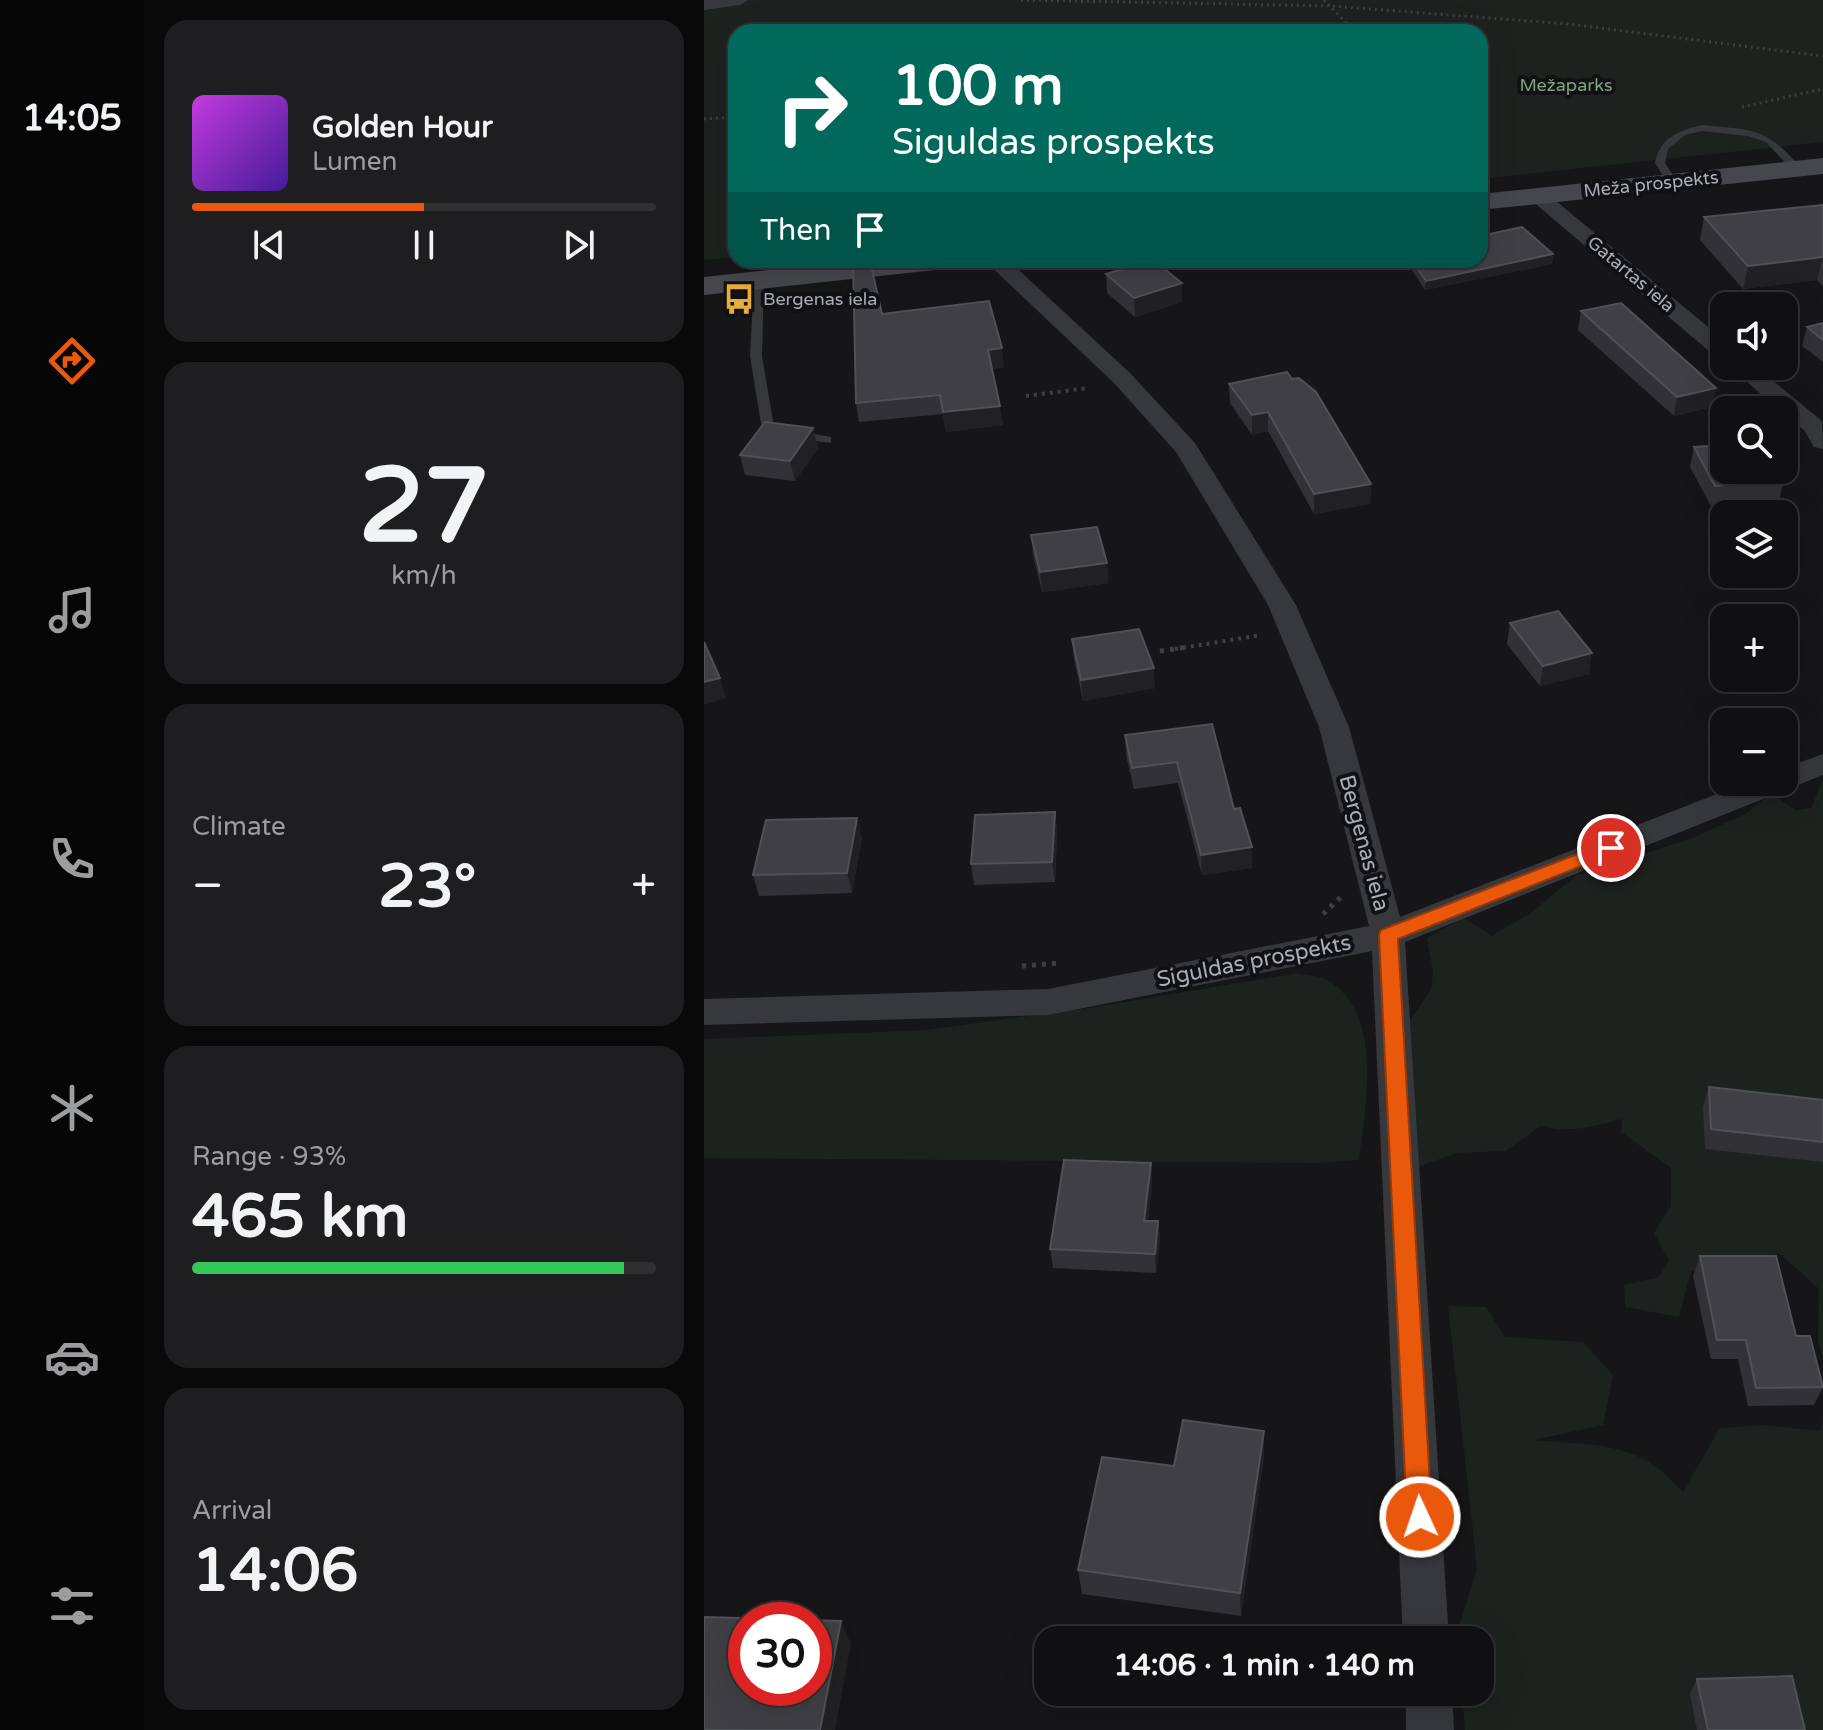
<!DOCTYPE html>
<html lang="en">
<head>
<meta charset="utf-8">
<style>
  :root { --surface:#101012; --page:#1e1e20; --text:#f1f3f6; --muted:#9c9d9f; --line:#303032; --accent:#ea580c }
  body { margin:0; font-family:"Varela Round",sans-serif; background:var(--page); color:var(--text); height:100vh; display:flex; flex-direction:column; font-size:30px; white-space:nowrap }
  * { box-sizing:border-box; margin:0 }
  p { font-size:26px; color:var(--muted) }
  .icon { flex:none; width:44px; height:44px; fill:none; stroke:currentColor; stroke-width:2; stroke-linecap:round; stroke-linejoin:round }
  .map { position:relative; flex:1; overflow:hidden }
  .panel { display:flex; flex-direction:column; gap:20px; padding:20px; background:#09090a; width:560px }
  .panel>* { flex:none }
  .banner { position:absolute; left:24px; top:24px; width:760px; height:244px; border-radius:24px; box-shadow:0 8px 32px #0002,0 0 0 2px var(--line); background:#00695c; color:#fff; overflow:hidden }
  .buttons { position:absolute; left:1006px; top:292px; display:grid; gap:16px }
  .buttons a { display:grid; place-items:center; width:88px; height:88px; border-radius:16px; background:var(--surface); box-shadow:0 8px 32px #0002,0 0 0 2px var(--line); font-size:40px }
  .speed { position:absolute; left:24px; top:1602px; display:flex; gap:16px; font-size:40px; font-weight:700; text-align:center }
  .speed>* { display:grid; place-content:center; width:104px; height:104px; border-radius:50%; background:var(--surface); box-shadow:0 8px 32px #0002,0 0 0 2px var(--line); line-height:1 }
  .speed .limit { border:12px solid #d22; background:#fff; color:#111 }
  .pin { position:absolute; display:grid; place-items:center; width:68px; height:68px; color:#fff; margin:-34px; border:4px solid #fff; border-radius:50%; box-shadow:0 2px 8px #0007 }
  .me { position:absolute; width:88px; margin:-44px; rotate:357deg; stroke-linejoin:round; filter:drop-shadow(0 0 6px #0008) }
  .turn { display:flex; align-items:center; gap:28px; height:168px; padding:0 32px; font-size:36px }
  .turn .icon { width:104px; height:104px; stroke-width:2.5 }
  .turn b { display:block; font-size:56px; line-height:68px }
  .then { display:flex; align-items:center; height:76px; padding:0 32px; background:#0003; gap:16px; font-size:30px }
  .big { font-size:60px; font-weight:700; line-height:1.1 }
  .panel .tile { flex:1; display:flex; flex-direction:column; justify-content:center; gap:12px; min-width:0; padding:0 28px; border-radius:24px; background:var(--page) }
  .panel .dial { align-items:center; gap:0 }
  .dial b { font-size:104px; line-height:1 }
  .song { display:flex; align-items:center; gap:24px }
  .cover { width:96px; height:96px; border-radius:12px; background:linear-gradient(135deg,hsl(290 70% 55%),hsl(260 70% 35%)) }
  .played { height:8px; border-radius:4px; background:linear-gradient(90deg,var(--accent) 50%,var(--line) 50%) }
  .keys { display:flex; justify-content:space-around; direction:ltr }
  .heat { display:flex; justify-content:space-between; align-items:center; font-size:44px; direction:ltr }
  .charge { height:12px; border-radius:6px; background:linear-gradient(90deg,#34c759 93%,var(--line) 0) }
  .trip { position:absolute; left:330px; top:1626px; width:460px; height:80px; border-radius:24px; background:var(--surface); box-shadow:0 8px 32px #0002,0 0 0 2px var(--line); font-weight:700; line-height:80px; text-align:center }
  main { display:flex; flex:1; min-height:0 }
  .tab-bar { display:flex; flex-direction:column; width:144px; justify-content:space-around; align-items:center; background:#060607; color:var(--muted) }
  .tab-bar .icon { width:56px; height:56px }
  .tab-bar .selected { color:var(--accent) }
  .tab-bar b { font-size:36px; color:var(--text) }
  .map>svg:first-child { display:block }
</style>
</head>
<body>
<main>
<nav class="tab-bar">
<b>14:05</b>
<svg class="icon selected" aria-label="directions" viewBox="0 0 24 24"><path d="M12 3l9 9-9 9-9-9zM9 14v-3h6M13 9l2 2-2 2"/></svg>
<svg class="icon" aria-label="music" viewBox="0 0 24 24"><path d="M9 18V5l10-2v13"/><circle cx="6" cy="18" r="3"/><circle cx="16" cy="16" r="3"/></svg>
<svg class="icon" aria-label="phone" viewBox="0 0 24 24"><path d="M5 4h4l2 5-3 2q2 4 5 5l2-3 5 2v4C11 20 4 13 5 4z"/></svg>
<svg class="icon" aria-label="climate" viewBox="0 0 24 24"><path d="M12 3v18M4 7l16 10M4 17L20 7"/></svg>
<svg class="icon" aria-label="car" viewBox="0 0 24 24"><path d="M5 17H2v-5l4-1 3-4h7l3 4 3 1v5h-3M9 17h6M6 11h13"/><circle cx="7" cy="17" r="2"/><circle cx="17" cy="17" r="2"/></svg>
<svg class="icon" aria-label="filters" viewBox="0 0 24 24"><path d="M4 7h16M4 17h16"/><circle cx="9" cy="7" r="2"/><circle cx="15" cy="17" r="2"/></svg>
</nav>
<section class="panel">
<div class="tile">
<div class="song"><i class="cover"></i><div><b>Golden Hour</b><p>Lumen</p></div></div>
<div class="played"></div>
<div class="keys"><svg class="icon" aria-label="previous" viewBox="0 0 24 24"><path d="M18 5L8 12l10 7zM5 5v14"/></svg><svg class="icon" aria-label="pause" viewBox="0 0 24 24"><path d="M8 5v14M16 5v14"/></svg><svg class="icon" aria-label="next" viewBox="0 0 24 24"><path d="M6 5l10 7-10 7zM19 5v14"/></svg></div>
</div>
<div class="tile dial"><b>27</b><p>km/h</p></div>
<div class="tile"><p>Climate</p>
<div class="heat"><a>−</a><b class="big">23°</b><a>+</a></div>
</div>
<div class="tile"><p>Range · 93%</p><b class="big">465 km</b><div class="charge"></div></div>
<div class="tile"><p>Arrival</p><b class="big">14:06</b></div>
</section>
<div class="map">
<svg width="1119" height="1730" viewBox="0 0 1119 1730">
  <rect width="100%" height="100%" fill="#161618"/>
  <!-- green -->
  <g fill="#1c221d">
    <path d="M0 0H1119V142L776 179V32H32V257L0 260Z"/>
    <path d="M1119 780V1357L1114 1342 1115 1289 1076 1254 1030 1257 987 1271 975 1317 921 1307 920 1285 955 1277 965 1260 950 1233 967 1206V1168L917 1132 918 1119C890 1126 865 1134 837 1126L801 1151 753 1153 713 1167 706 1020 727 990 729 971 723 938 760 918 788 936 829 911 873 875 989 838 1043 813 1067 793 1092 810 1107 808Z"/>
    <path d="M593 973C602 975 615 976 623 980 681 1013 661 1107 655 1160L613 1163 0 1158V1039L222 1030 385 1008Z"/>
    <path d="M744 1306 782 1307 801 1337 879 1342 909 1375 899 1425 830 1440C892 1446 935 1440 979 1492L1016 1428 1059 1425 1116 1431 1119 1418V1730H761L758 1692H776V1640H753V1634L773 1568Z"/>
  </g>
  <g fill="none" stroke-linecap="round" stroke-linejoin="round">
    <!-- path-far2 -->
    <g stroke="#3d3f43" stroke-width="3" stroke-dasharray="2 4" stroke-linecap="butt">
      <path d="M317 0 627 6 864 24 1119 56"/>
      <path d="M620 0 651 32"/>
      <path d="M1038 107 1119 89"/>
      <path d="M0 119 32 117"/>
      <path d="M339 264 372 260"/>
      <path d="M342 268 409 260"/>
    </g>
    <!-- path-far1 -->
    <g stroke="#3d3f43" stroke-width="4" stroke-dasharray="3 5" stroke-linecap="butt">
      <path d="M322 396 384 388"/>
      <path d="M471 649 558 635"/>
    </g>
    <!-- path -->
    <g stroke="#3d3f43" stroke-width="5" stroke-dasharray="4 6" stroke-linecap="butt">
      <path d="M456 651 483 647"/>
      <path d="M619 914 638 896"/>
      <path d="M318 966 356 963"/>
    </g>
    <!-- lane -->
    <g fill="#37383c" fill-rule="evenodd">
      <path d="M998 125C1049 130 1062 127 1097 168L1088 170 1062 142 1044 136 998 131 981 135 964 149 961 163 973 182 964 184 951 163C956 138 974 131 998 125Z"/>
      <path d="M55 277 60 280 58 356 70 427 127 437V443L64 434 58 430 46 356 50 280Z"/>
    </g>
    <!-- street -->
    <g fill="#37383c" fill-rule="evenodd">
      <path d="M0 0H44L36 5 0 10Z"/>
      <path d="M834 190 841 192 1020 340V359L1012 357 827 200 824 196 827 192Z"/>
      <path d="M280 260H304L426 373 491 443 592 605 645 727 696 917 1044 782H1080V768L1119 754V775L701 942 745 1640H699L668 951 344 1015 0 1025V999L344 989 665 926 615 727 564 605 472 452 410 383Z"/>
      <path d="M1025 366H1051L1118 421 1119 449 1110 447 1100 430 1080 414V410H1075Z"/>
      <path d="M702 1692H748L750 1730H702Z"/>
    </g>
    <!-- secondary -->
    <g fill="#45474c" fill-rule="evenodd">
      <path d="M1119 158V174L776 210V194Z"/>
      <path d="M158 260H255L250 266 240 269 0 295V277Z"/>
    </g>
  </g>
  <!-- wall -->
  <g fill="#323236">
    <path d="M1119 205V286L1113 280 1039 289 996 240 1000 217Z"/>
    <path d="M849 254 848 264 721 290 701 260H776Z"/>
    <path d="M402 274 478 302 431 317 403 293Z"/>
    <path d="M877 311 1012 388 1008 407 970 416 874 330Z"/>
    <path d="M178 314 300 367 288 369 299 425 242 432 239 414 155 422 152 403Z"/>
    <path d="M1119 323V362L1098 346 1103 327Z"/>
    <path d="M525 384 667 484 666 504 610 514 564 431 548 435 526 403Z"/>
    <path d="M109 428 114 448 91 481 41 475 36 455Z"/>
    <path d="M990 447 1080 480 1075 500 1007 506 986 467Z"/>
    <path d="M327 535 403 563 404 583 338 592 329 555Z"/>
    <path d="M806 623 885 674 836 686 803 644Z"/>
    <path d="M368 639 451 688 379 701 370 659Z"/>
    <path d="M508 724 530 809 548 847V868L498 875 474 783 430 789 422 755 421 735Z"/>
    <path d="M351 812 353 832 351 882 270 885 267 864Z"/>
    <path d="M158 838 148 893 55 896 49 875Z"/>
    <path d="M1005 1087 1119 1100V1162L1001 1149 999 1107Z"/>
    <path d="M447 1163 448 1183 444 1221H454L456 1240 452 1273 349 1268 346 1249Z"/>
    <path d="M996 1256 1092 1336 1119 1387 1110 1405 1044 1406 1034 1359H1007L989 1276Z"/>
    <path d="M560 1431V1456L537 1616 378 1594 374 1570 470 1466Z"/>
    <path d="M993 1679 1101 1730H993L986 1694Z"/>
  </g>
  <!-- shaded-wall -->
  <g fill="#212124">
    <path d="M849 254 848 264 721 290 722 281Z"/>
    <path d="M1119 257 1113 280 1039 289 1044 266Z"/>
    <path d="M478 283V302L431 317 430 298Z"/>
    <path d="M298 348 300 367 287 369 284 350Z"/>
    <path d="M1012 388 1008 407 970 416 973 397Z"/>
    <path d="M296 406 299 425 242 432 239 412Z"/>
    <path d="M564 412V431L548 435V415Z"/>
    <path d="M109 428 114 448 91 481 86 461Z"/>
    <path d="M667 484 666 504 610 514V494Z"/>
    <path d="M403 563 404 583 338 592 336 572Z"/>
    <path d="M888 653 885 674 836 686 839 666Z"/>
    <path d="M450 668 451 688 379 701 377 680Z"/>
    <path d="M16 678 22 698 0 705V682Z"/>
    <path d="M351 812 353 832 351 882 348 862Z"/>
    <path d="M153 818 158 838 148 893 143 873Z"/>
    <path d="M548 847V868L498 875 497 855Z"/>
    <path d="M447 1163 448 1183 442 1240 440 1221Z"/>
    <path d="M454 1221 456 1240 452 1273 451 1254Z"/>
    <path d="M560 1431V1456L537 1616 536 1593Z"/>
    <path d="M137 1621 147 1644 131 1730H116Z"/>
  </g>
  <!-- building -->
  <g fill="#3f3f44" stroke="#4f5156" stroke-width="2" fill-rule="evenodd">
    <path d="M1119 205V257L1044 266 1000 217Z"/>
    <path d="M818 227 849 254 722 281 708 260H776V236Z"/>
    <path d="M449 260 478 283 430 298 402 274Z"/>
    <path d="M166 261 178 314 285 301 298 348 284 350 296 406 239 412 236 395 152 403 149 263Z"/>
    <path d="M917 303 1012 388 973 397 877 311Z"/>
    <path d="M1119 323V340L1103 327Z"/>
    <path d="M583 372 588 379 595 378 612 392 667 484 610 494 564 412 548 415 525 384Z"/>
    <path d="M61 422 109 428 86 461 36 455Z"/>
    <path d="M1020 445V470H1073L1080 480 1011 486 990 447Z"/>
    <path d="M393 527 403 563 336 572 327 535Z"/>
    <path d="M854 611 888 653 839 666 806 623Z"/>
    <path d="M435 629 450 668 377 680 368 639Z"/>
    <path d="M0 642 16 678 0 682Z"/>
    <path d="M508 724 530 809 536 808 548 847 497 855 473 762 428 768 421 735Z"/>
    <path d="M351 812 348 862 267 864 271 815Z"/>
    <path d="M153 818 143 873 49 875 62 820Z"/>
    <path d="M1005 1087 1119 1100V1142L1007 1129Z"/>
    <path d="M360 1160 447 1163 440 1221H454L451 1254 346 1249Z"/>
    <path d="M996 1256H1072L1092 1336H1106L1119 1387 1052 1388 1042 1340H1013Z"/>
    <path d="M479 1420 560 1431 536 1593 374 1570 398 1457 470 1466Z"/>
    <path d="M0 1617 137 1621 116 1730H0ZM42 1620H110V1688H42Z"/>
    <path d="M1088 1676 1101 1730H1004L993 1679Z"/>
  </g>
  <!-- route -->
  <path fill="#ea580c" stroke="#983908" stroke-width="2" d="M907 841 916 848 913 852 694 939 728 1517 725 1526 716 1529 707 1526 703 1517 675 935 677 930Z"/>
  <!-- icons -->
  <defs>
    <symbol id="bus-bare" viewBox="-9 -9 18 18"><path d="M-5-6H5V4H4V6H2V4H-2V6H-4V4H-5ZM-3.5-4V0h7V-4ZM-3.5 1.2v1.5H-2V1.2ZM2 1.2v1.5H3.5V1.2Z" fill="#eaae3b" stroke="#111113" stroke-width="2.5" paint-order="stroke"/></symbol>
  </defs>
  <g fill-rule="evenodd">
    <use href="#bus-bare" x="13" y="277" width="44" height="44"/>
  </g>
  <g text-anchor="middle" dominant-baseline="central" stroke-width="8" stroke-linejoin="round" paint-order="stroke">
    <!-- far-park labels -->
    <g font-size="18" fill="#80a182" stroke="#111113">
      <text x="862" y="85">Mežaparks</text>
    </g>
    <!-- far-street labels -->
    <g font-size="18" fill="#a8adb7" stroke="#111113">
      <text transform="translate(947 184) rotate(-6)">Meža prospekts</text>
      <text transform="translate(927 274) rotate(40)">Gatartas iela</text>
    </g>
    <!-- far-poi labels -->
    <g font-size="18" fill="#a8adb7" stroke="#111113" text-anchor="start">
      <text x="59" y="299">Bergenas iela</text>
    </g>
    <!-- street labels -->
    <g font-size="22" fill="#a8adb7" stroke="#111113">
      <text transform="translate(660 843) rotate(75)">Bergenas iela</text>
      <text transform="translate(550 961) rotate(-11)">Siguldas prospekts</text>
    </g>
  </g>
</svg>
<div class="buttons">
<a><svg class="icon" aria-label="sound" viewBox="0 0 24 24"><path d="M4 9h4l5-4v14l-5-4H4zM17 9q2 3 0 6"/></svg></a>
<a><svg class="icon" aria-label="search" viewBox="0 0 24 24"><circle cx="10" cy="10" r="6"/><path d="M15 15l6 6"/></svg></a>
<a><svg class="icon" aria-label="layers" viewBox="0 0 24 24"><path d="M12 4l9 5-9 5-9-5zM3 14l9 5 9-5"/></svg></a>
<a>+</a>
<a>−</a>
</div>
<div class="speed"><div class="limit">30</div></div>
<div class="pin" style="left:907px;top:848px;background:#d93025"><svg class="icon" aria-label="arrive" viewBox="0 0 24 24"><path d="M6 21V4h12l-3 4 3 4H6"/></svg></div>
<svg class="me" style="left:716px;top:1517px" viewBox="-20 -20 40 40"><circle r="17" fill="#ea580c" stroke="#fff" stroke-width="3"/><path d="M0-11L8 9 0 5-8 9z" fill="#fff"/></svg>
<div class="trip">14:06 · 1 min · 140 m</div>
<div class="banner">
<div class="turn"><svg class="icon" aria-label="right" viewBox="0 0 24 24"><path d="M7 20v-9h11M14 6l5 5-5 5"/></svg><div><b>100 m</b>Siguldas prospekts</div></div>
<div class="then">Then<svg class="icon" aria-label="arrive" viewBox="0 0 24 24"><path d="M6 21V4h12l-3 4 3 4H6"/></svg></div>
</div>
</div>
</main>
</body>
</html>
